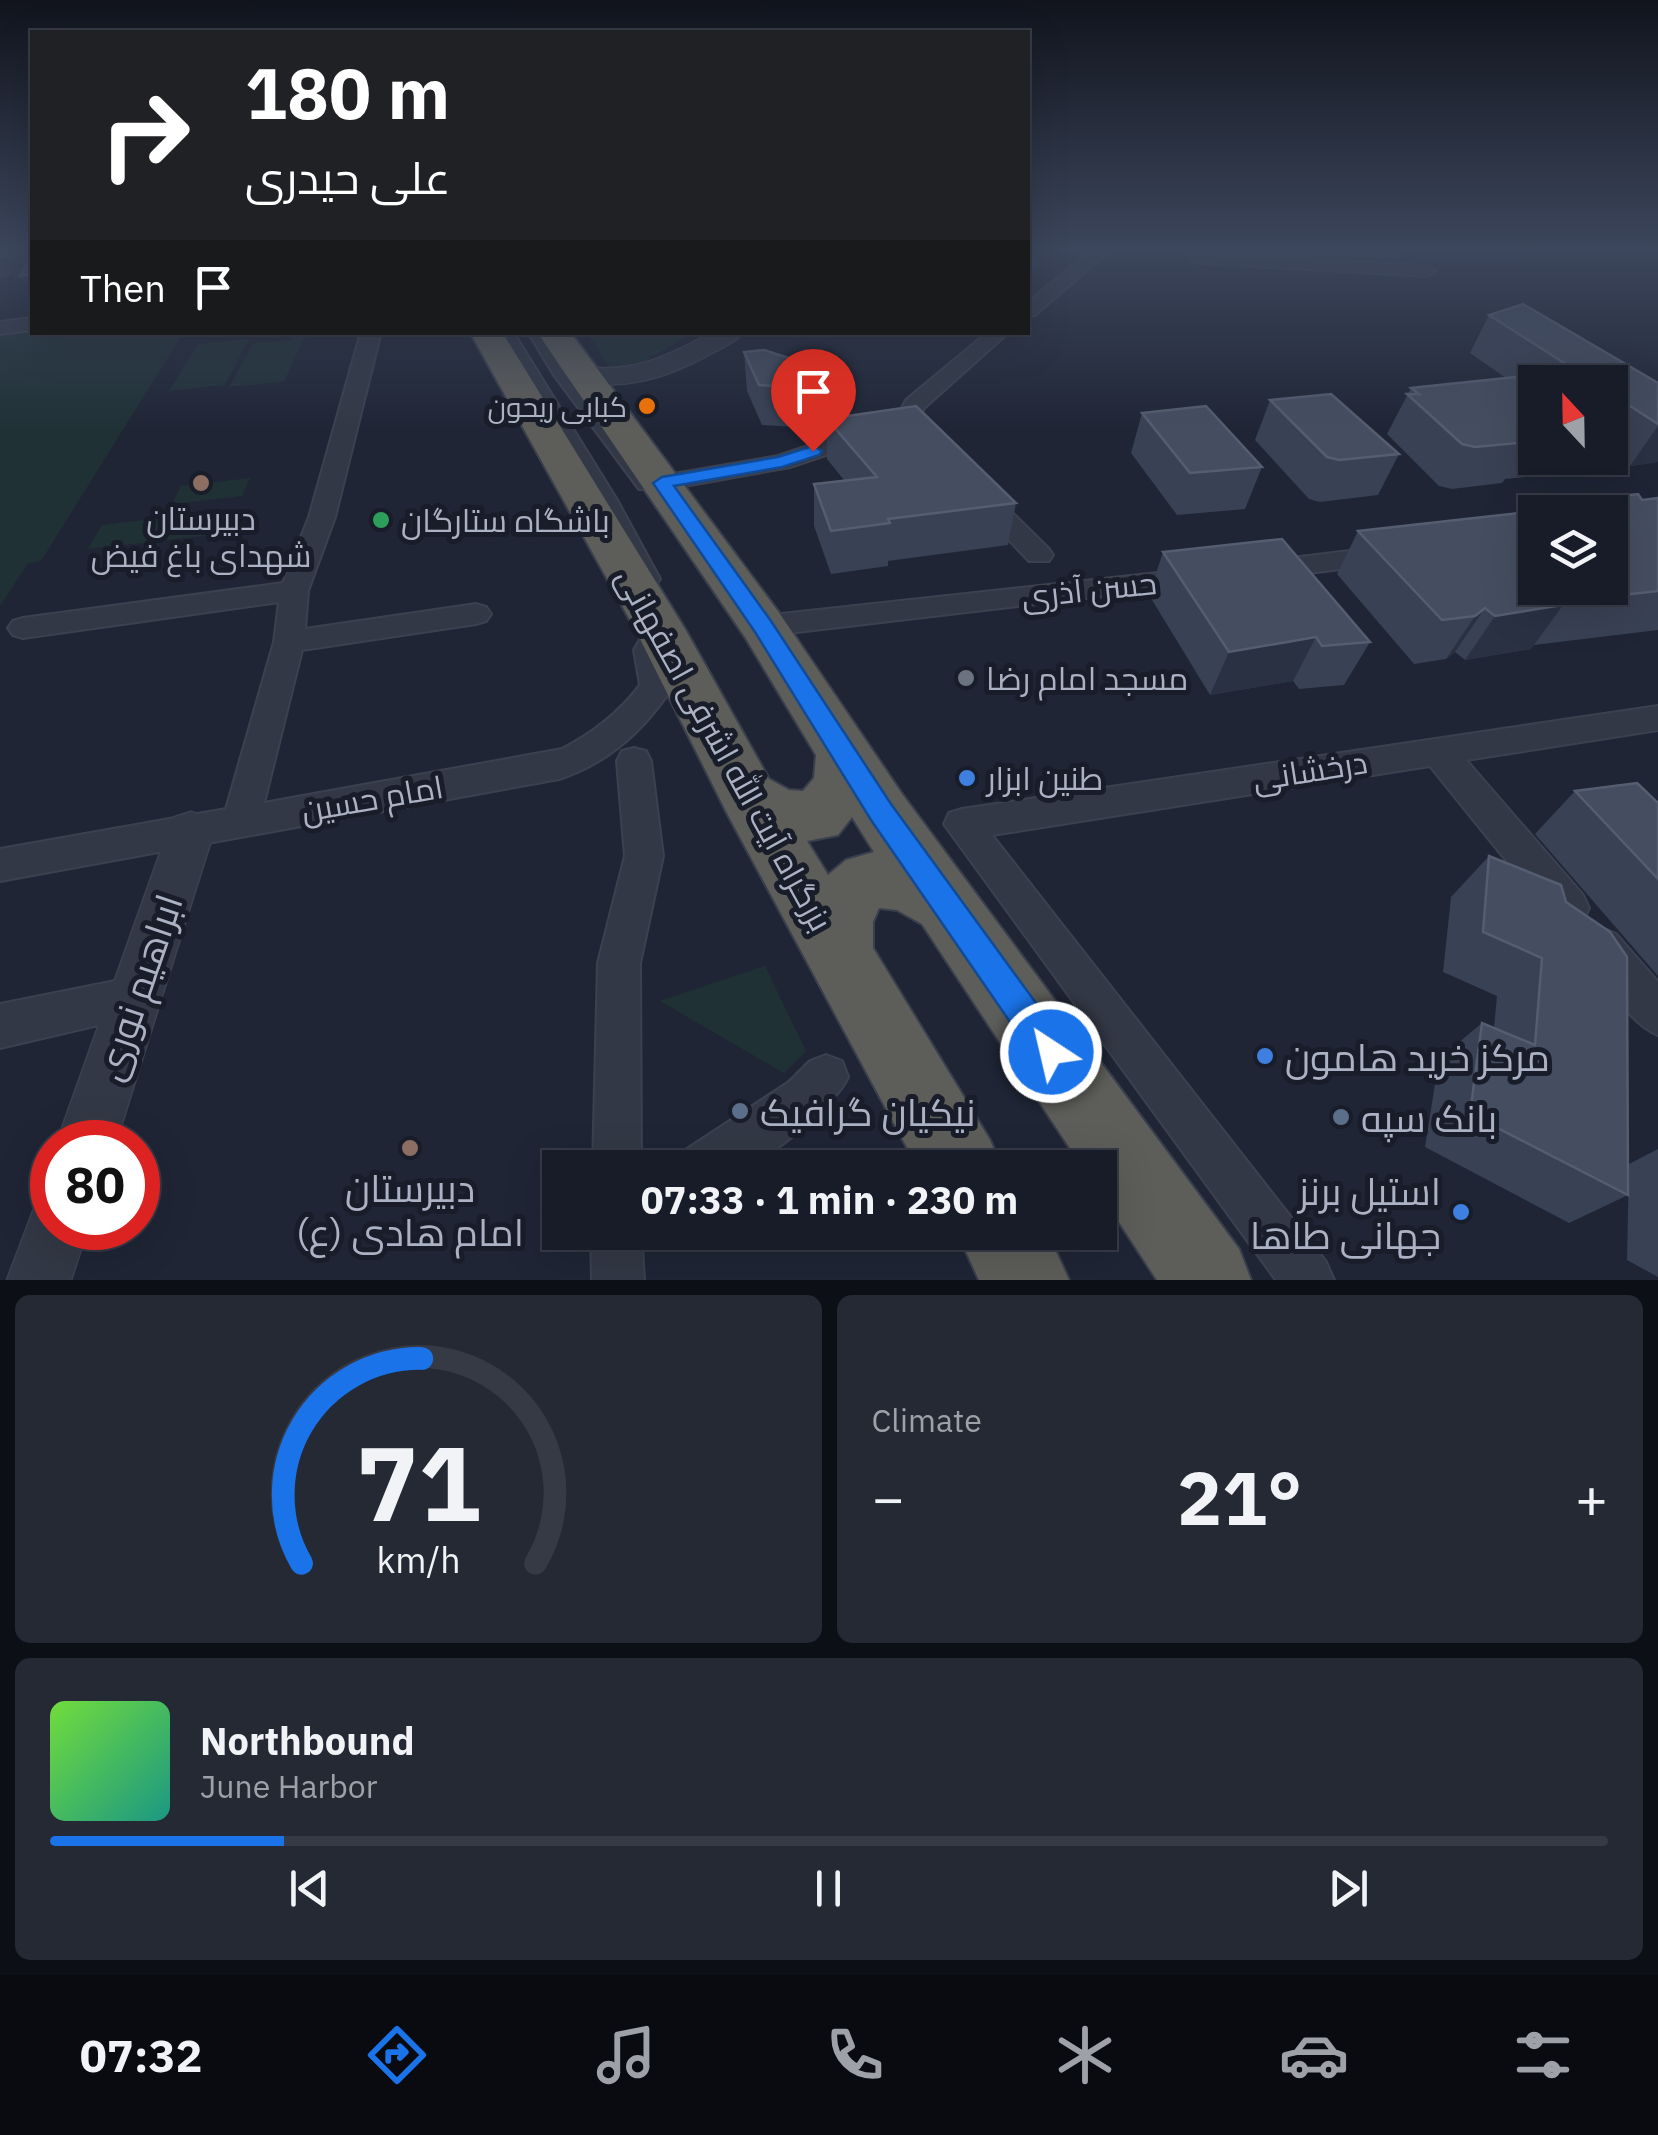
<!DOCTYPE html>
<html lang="en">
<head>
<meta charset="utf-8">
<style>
  :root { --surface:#171c28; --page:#242934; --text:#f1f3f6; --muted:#9ea1a8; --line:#363a45; --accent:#1a73e8 }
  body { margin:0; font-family:"IBM Plex Sans",Cairo,sans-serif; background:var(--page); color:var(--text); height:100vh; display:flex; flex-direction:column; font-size:38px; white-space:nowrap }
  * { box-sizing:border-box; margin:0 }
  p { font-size:32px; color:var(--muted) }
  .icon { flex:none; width:55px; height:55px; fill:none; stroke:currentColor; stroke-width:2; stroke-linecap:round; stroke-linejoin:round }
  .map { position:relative; height:1280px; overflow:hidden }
  .side { display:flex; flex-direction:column; gap:15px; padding:15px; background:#0d0f16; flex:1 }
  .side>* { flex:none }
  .hud { position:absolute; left:30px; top:30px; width:1000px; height:305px; border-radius:0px; box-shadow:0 10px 40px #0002,0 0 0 2px var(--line); background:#202124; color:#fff; overflow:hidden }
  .needle { width:65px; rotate:338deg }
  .fabs { position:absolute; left:1518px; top:365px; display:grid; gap:20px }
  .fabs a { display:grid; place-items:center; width:110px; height:110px; border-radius:0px; background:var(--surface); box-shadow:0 10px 40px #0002,0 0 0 2px var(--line); font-size:50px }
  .speed { position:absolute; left:30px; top:1120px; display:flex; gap:20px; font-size:50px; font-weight:700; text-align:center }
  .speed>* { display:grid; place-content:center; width:130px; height:130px; border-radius:50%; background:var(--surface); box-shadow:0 10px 40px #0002,0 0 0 2px var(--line); line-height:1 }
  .speed .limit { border:15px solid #d22; background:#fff; color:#111 }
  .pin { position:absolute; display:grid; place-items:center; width:85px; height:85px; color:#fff; margin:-102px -42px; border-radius:50% 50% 50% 0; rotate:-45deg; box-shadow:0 0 10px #0007 }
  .pin .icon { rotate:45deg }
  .me { position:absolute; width:110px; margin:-55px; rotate:325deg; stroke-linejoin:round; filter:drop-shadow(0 0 8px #0008) }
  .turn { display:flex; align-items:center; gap:35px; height:210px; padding:0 50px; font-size:45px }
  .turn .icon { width:130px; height:130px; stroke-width:2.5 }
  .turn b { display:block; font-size:70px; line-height:85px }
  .then { display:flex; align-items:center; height:95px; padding:0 50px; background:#0003; gap:20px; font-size:38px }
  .big { font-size:75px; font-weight:800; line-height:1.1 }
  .side .widget { flex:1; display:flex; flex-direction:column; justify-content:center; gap:15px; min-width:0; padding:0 35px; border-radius:15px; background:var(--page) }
  .side .dial { align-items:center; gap:0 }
  .dial svg { height:260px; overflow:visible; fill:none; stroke:var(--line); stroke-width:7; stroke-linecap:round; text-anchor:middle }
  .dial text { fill:var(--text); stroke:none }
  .song { display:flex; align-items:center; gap:30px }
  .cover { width:120px; height:120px; border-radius:15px; background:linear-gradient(135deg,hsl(100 70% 55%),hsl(170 70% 35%)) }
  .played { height:10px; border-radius:5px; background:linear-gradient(90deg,var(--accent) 15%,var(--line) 15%) }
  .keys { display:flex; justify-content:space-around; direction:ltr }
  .heat { display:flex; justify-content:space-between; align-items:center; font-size:55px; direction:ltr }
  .side .tiles { flex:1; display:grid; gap:15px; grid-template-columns:1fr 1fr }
  .widget:last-child { grid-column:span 2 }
  .trip { position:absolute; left:542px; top:1150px; width:575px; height:100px; border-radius:0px; background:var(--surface); box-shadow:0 10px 40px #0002,0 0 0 2px var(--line); font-weight:800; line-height:100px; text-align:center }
  .menu { display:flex; height:160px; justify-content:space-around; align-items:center; background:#090b10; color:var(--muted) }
  .menu .icon { width:70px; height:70px }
  .menu .current { color:var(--accent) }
  .menu b { font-size:45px; color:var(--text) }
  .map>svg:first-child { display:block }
</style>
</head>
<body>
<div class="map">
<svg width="1658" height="1280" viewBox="0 0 1658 1280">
  <rect width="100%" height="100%" fill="#1f2535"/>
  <!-- green -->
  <g fill="#203136">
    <path d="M32 327V332L183 333 41 561 28 563 0 606V335L6 330Z"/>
    <path d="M295 333H338L304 338 284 382 229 387 253 343 292 340Z"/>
    <path d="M587 333H693L640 364 611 369Z"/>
    <path d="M249 339 225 385 169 391 198 344Z"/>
    <path d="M250 478 242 496 172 504 181 486Z"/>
    <path d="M220 511 210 535 88 549 102 525Z"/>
    <path d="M765 966 806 1051 784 1073 660 1001Z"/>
  </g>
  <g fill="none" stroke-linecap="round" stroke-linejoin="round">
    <defs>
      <g id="service">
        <path d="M503 332H513L617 500 660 579 658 582H648L646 579 605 500Z"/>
        <path d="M528 332H538L563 372 647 483V489H639L554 375Z"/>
      </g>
      <g id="minor">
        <path d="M1091 251H1109L1035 315 1028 316V302Z"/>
        <path d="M1187 251 1427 266 1436 271 1427 276 1199 263 1193 262Z"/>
        <path d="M32 318V330L0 334V322Z"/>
        <path d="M361 332H381L335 517 308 591 305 629 476 604 486 607 491 614 486 621 476 624 302 650 264 803 562 749C593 733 619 713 640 685L634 650 650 622H670L675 629 664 650 672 687 667 695C640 734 605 764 559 779L0 881V849L226 809 274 642 279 602 23 638 13 635 8 628 13 621 23 618 283 583 309 517Z"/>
        <path d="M988 332H1009L924 408 915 425 790 467 662 490 650 483 662 476 778 456 898 416 906 400Z"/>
        <path d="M982 489 991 492 1049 549 1053 555 1049 561H1029L973 502 969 497Z"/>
        <path d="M1383 547 1393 550 1397 556 1393 562 1265 579 1255 576 1251 570 1255 564 1265 561Z"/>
        <path d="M1194 569 1204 572 1208 578 1204 584 763 636 753 633 748 626 753 619 763 616Z"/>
        <path d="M1658 706V730L1466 760 1583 895 1589 908 1583 921 1569 926 1555 921 1430 766 992 835 1326 1262 1334 1280H1276L944 824 949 813 962 809Z"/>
        <path d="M634 748 646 751 651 761 663 856 640 963 641 1168H593L598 963 625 856 617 761 622 751Z"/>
        <path d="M1602 928 1616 934 1658 982V1035C1632 1025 1593 973 1582 947L1588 934Z"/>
        <path d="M135 977 150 983 156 998 150 1013 0 1048V1004Z"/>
        <path d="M826 1055 842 1061 848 1077C838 1102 767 1162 741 1168 722 1172 697 1168 677 1168L684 1151 789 1082 810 1061Z"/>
        <path d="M591 1232H641L644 1280H592Z"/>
      </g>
      <g id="tertiary">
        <path d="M2 251H22L8 275 0 276Z"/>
        <path d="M713 332H744C735 342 722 348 710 354 665 379 621 392 571 380L567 374 580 366C632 375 668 356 713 332Z"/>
        <path d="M191 812 207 817 214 831 116 1142H57L168 831 175 817Z"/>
        <path d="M52 1199V1228H88L71 1280H7L35 1206Z"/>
      </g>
      <g id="trunk">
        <path d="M470 332H502L685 629 769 779 789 790 803 791 814 778 816 755 745 637 537 332H570L780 614 902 794 1239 1249 1251 1280H1157L1100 1193V1168H1083L922 924 897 910 879 908 873 922V948L990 1140 1002 1168H918L727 813 635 629ZM852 817 874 852 846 860 828 875 807 841 838 835Z"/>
        <path d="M957 1232H1047L1069 1280H979Z"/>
      </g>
    </defs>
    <!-- service casing -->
    <use href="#service" stroke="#3b414f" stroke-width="4"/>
    <!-- minor casing -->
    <use href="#minor" stroke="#3b414f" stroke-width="4"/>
    <!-- tertiary casing -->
    <use href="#tertiary" stroke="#3b414f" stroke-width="3"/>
    <!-- trunk casing -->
    <use href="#trunk" stroke="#393f4d" stroke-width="4"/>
    <!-- service -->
    <use href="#service" fill="#323845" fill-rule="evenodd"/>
    <!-- minor -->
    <use href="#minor" fill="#323845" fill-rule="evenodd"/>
    <!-- tertiary -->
    <use href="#tertiary" fill="#323845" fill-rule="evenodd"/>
    <!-- trunk -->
    <use href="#trunk" fill="#5d5d5a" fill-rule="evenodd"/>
  </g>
  <!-- wall -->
  <g fill="#394154">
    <path d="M1028 251H1058L1036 270 1028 268Z"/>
    <path d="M1245 251H1403L1399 259Z"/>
    <path d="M1489 315 1658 383V462L1630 466 1610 452V382H1535V458H1576L1566 473 1505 479 1502 483 1452 489 1439 486 1387 434 1411 388 1506 378 1470 353Z"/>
    <path d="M744 352 810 388V428L762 425 747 391Z"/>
    <path d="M1270 400 1399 454 1378 495 1320 502 1309 499 1255 440Z"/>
    <path d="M1142 413 1262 467 1245 509 1177 515 1131 453Z"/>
    <path d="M827 419 1016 503 1008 545 888 561V566L831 574 814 526V484L844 480 827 459Z"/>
    <path d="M1658 498V630L1534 645 1531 649 1465 660 1455 652 1446 659 1414 664 1337 574 1358 531Z"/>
    <path d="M1163 552 1370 642 1344 685 1299 689 1293 681 1210 695 1149 595Z"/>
    <path d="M1575 791 1658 803V976L1535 834Z"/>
    <path d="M1489 856 1561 885 1628 1195 1569 1223 1425 1147 1439 1059 1482 1023 1494 1028 1497 996 1443 972 1451 897Z"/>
    <path d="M1658 1149V1277L1627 1260 1629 1164Z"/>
  </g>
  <!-- shaded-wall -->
  <g fill="#293143">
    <path d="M1039 251H1058L1036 270Z"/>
    <path d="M32 253V296L21 278 15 279 1 257Z"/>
    <path d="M1658 426V462L1630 466Z"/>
    <path d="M1563 605 1531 649 1465 660 1495 616Z"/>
    <path d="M1485 608 1455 652 1446 659 1475 616Z"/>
    <path d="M1316 637 1293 681 1210 695 1229 652Z"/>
  </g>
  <!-- building -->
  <g fill="#454e60" stroke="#555d70" stroke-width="2.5" fill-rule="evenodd">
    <path d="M3 251H32V253L1 257Z"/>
    <path d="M32 255V274L20 276Z"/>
    <path d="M1523 304 1658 383V424L1610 393V382H1594L1489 315Z"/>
    <path d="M764 350 795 360 810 388 759 385 744 352Z"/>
    <path d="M1515 377 1535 391V437L1528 438V442L1475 447 1462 444 1407 394H1419L1411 388Z"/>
    <path d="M1331 394 1399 454 1339 460 1327 457 1270 400Z"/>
    <path d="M916 406 1016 503 888 519 890 523 831 531 814 484 877 477 827 419Z"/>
    <path d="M1206 406 1262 467 1190 473 1142 413Z"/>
    <path d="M1638 494 1642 500 1658 498V591L1560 602 1563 605 1495 616 1485 608 1475 616 1442 620 1358 531 1565 508 1568 502ZM1535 512H1610V588H1535Z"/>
    <path d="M1282 539 1370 642 1322 646 1316 637 1229 652 1163 552Z"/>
    <path d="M1637 783 1658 803V879L1575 791Z"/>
    <path d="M1489 856 1561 885 1566 902 1610 932 1627 957 1628 1195 1470 1114 1482 1023 1535 1045 1542 958 1483 932Z"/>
  </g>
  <!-- sky -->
  <linearGradient id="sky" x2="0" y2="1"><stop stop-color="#11141d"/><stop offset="0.58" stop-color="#3c465c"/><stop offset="1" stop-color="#3c465c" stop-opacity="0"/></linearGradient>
  <rect width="1658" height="430" fill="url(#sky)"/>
  <!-- route -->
  <path fill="#1a73e8" stroke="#114b97" stroke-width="2.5" d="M813 446 822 451 819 455 782 467 674 486 771 621 891 804 1063 1040 1067 1052 1063 1064 1051 1069 1039 1064 871 820 755 632 653 483 662 477 778 457Z"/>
  <!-- markers -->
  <circle fill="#e8710a" stroke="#181d29" stroke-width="4" cx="647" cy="406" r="10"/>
  <g fill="#8d6e63" stroke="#181d29" stroke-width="4">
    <circle cx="201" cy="483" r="10"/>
    <circle cx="410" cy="1148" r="10"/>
  </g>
  <circle fill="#2e9e5b" stroke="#181d29" stroke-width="4" cx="381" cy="520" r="10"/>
  <circle fill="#6b7280" stroke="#181d29" stroke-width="4" cx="966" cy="678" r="10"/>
  <g fill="#3f7fe0" stroke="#181d29" stroke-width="4">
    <circle cx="967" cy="778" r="10"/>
    <circle cx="1265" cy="1056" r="10"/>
    <circle cx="1461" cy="1212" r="10"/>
  </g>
  <g fill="#5c6f8a" stroke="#181d29" stroke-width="4">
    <circle cx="740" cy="1111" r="10"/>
    <circle cx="1341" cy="1117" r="10"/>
  </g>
  <g text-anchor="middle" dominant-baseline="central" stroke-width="10" stroke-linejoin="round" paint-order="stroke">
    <!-- far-poi labels -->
    <g font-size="28" fill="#abb2c3" stroke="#181d29" text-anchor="end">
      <text x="627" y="406">کبابی ریحون</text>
    </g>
    <!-- poi labels -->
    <g font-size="32" fill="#abb2c3" stroke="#181d29" text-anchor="start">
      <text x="201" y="518" text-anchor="middle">دبیرستان<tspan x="201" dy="37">شهدای باغ فیض</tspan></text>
      <text x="401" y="520">باشگاه ستارگان</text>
      <text x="986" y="678">مسجد امام رضا</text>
      <text x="987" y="778">طنین ابزار</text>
    </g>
    <!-- street labels -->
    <g font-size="32" fill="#abb2c3" stroke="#181d29">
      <text transform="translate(1089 589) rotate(-6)">حسن آذری</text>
      <text transform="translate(725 749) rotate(61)">بزرگراه آیت الله اشرفی اصفهانی</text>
      <text transform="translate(1310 770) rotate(-9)">درخشانی</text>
      <text transform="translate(372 798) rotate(-10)">امام حسین</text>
    </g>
    <!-- near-street labels -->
    <g font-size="38" fill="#abb2c3" stroke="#181d29">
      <text transform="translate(138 987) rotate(-71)">ابراهیم نوری</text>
    </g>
    <!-- near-poi labels -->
    <g font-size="38" fill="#abb2c3" stroke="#181d29" text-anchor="start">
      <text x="1285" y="1056">مرکز خرید هامون</text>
      <text x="760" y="1111">نیکیان گرافیک</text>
      <text x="1361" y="1117">بانک سپه</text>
      <text x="410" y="1187" text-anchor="middle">دبیرستان<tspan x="410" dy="44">امام هادی (ع)</tspan></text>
      <text x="1441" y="1190" text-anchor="end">استیل برنز<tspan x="1441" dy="44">جهانی طاها</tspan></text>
    </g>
  </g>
</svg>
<div class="fabs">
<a><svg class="needle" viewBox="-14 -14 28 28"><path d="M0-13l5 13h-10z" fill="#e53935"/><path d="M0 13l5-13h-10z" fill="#9ea1a8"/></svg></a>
<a><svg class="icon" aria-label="layers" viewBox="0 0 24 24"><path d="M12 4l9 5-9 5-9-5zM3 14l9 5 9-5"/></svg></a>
</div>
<div class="speed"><div class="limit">80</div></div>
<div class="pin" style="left:813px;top:451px;background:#d93025"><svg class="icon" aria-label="arrive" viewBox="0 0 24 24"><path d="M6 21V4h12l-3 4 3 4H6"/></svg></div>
<svg class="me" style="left:1051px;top:1052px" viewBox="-20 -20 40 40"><circle r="17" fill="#1a73e8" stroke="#fff" stroke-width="3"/><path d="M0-11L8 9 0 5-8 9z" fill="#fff"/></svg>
<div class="trip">07:33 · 1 min · 230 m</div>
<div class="hud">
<div class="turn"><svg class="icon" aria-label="right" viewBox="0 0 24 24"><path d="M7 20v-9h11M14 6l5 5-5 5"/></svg><div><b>180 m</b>علی حیدری</div></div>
<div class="then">Then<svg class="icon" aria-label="arrive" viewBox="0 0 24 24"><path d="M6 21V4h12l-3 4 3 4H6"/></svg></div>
</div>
</div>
<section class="side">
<div class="tiles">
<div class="widget dial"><svg viewBox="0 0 100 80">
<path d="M14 69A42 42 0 1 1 86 69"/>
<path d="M14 69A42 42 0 0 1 51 6" stroke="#1a73e8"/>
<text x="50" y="56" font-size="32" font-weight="700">71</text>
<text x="50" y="72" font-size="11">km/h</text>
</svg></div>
<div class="widget"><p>Climate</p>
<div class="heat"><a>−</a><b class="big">21°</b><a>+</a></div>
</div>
<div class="widget">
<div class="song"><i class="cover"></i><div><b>Northbound</b><p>June Harbor</p></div></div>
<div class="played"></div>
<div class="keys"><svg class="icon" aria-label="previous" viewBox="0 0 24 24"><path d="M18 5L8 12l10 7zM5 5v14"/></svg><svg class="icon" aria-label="pause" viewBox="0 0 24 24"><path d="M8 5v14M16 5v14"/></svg><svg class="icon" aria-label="next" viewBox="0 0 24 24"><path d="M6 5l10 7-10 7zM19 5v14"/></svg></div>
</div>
</div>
</section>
<nav class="menu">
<b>07:32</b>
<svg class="icon current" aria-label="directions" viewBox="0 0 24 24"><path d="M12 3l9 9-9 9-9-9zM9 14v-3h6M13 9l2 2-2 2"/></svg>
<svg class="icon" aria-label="music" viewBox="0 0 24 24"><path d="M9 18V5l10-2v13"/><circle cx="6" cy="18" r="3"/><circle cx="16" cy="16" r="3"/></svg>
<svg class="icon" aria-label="phone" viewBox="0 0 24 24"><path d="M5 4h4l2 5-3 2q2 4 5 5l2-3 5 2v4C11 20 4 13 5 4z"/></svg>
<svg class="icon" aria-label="climate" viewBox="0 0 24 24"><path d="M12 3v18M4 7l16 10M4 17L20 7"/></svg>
<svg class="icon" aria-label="car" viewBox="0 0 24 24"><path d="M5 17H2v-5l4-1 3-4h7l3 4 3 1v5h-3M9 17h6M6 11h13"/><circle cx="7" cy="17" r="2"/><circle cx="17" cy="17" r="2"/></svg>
<svg class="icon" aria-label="filters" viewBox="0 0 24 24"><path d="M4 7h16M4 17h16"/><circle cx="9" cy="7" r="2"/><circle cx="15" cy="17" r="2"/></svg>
</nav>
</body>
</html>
